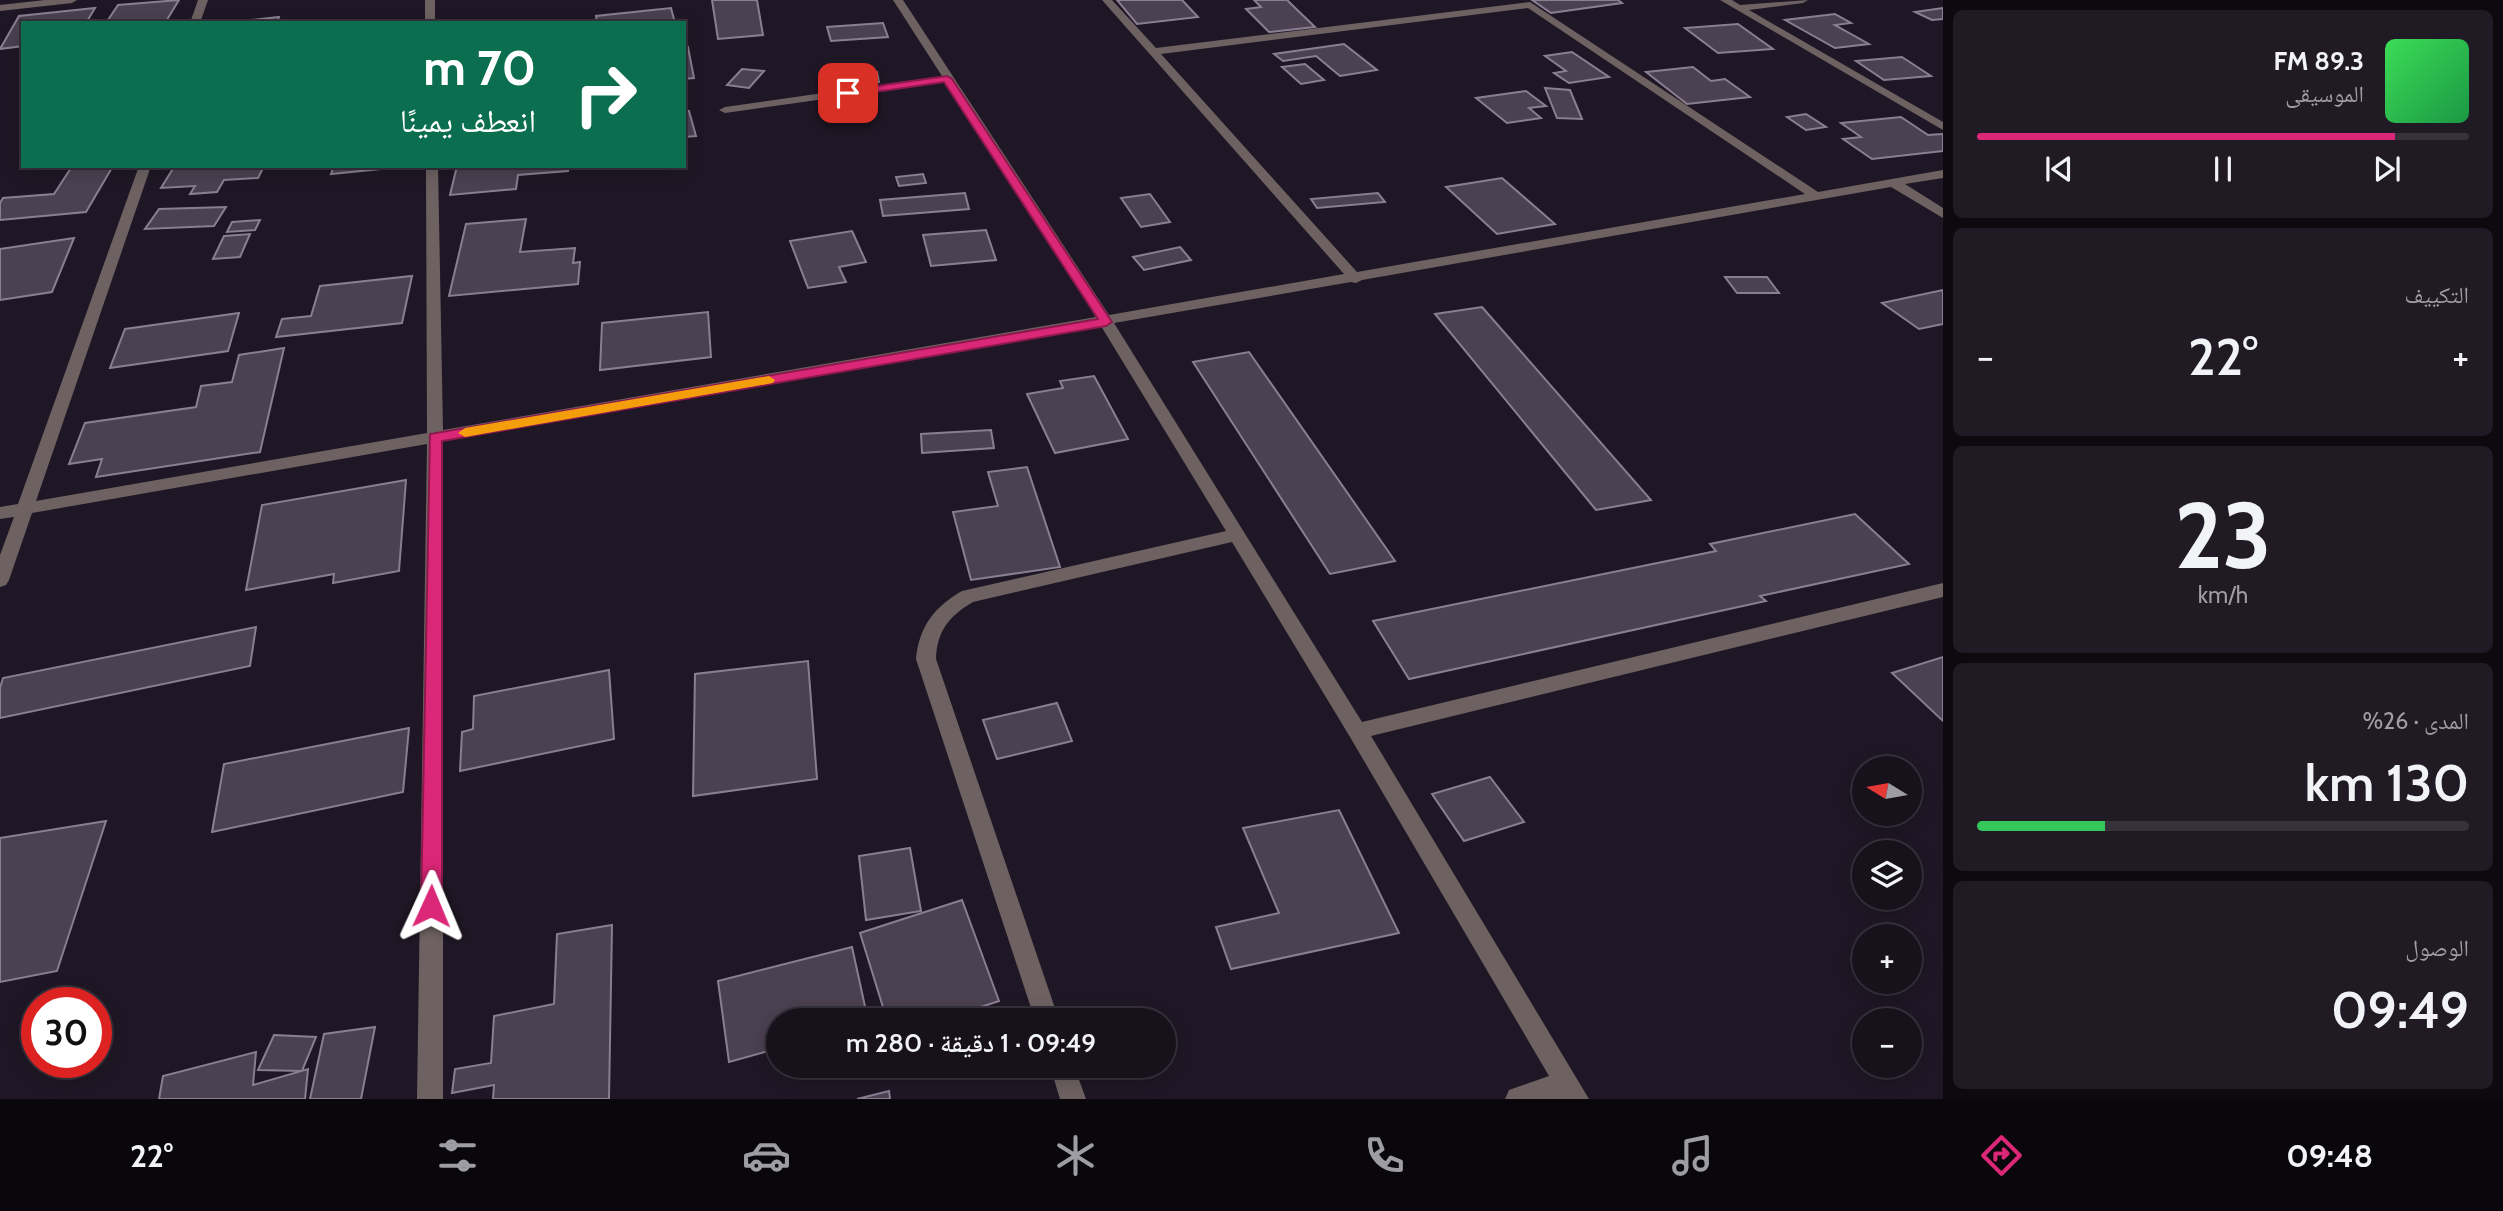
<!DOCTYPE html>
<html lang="ar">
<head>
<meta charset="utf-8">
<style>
  :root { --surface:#17111c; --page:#201a25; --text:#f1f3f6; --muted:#9e9da3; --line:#36313b; --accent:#db2777 }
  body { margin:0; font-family:Cabin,"Noto Naskh Arabic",sans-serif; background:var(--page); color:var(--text); direction:rtl; height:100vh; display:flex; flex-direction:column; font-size:26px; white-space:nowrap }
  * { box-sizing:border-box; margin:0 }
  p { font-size:23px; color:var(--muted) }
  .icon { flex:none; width:38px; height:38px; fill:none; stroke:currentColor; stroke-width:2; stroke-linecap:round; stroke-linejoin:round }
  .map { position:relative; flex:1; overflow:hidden; direction:ltr }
  .drawer { display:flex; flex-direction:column; gap:10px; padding:10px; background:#0d090f; width:560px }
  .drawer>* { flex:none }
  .guide { position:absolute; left:21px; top:21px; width:665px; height:147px; border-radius:0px; box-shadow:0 4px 18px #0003,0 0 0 2px var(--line); direction:rtl; background:#0b6e4f; color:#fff; overflow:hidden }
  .needle { width:46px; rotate:281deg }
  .buttons { position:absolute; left:1852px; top:756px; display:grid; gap:14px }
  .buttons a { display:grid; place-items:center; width:70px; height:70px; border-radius:50%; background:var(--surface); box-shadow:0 4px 18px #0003,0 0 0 2px var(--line); font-size:35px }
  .speed { position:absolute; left:21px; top:987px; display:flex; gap:14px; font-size:35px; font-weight:700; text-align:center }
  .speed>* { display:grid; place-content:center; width:91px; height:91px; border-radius:50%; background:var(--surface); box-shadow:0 4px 18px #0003,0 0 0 2px var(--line); line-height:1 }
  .speed .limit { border:10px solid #d22; background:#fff; color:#111 }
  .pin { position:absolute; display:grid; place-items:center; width:60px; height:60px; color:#fff; margin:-30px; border-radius:14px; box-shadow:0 4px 10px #0006 }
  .me { position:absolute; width:77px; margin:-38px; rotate:1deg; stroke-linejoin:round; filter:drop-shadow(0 0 5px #0008) }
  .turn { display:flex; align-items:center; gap:24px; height:147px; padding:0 35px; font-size:32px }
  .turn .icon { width:91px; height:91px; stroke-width:2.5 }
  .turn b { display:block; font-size:49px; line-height:60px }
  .big { font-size:52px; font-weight:600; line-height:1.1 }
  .drawer .tile { flex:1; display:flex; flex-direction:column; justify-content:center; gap:10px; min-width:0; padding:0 24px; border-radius:10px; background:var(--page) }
  .drawer .dial { align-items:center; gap:0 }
  .dial b { font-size:91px; line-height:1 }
  .song { display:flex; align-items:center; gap:21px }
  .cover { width:84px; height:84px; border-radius:10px; background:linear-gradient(135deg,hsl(130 70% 55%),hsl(140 70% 35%)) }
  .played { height:7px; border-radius:4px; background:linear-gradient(90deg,var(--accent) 85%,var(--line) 85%) }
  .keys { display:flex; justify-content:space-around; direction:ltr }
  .heat { display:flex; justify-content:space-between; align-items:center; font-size:38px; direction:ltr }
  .charge { height:10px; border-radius:5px; background:linear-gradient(90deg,#34c759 26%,var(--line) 0) }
  .trip { position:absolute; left:766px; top:1008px; width:410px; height:70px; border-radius:35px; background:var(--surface); box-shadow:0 4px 18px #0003,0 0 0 2px var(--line); font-weight:600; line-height:70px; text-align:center; direction:rtl }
  .tabs { display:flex; height:112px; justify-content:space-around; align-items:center; background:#09070b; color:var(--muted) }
  .tabs .icon { width:49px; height:49px }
  .tabs .on { color:var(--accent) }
  .tabs b { font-size:32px; color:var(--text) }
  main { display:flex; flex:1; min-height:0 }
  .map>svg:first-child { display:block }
</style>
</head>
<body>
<main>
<section class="drawer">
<div class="tile">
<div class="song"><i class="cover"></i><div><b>89.3 FM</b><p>الموسيقى</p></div></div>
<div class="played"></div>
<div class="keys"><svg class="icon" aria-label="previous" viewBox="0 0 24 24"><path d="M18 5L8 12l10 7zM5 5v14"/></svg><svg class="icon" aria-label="pause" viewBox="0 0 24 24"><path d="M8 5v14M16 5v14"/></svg><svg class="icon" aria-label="next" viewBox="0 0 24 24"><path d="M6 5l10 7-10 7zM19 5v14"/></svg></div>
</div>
<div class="tile"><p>التكييف</p>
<div class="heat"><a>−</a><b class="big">22°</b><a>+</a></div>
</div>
<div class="tile dial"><b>23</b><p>km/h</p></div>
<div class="tile"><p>المدى · 26%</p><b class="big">130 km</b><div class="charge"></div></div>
<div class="tile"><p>الوصول</p><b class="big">09:49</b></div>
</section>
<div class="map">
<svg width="1943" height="1099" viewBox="0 0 1943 1099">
  <rect width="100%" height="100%" fill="#1f1725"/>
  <!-- building -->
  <g fill="#4b4151" stroke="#8a7f92" stroke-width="2">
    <path d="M179 0 165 23H106L118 5Z"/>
    <path d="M712 0H757L763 35 718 39Z"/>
    <path d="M1117 0H1182L1198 17 1137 24Z"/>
    <path d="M1254 0H1287L1315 27 1269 32 1246 9 1261 7Z"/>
    <path d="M1532 0H1618L1622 3 1551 13Z"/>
    <path d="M95 8 86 23H23V46L0 49 19 16Z"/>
    <path d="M671 8 675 23H597L596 16Z"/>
    <path d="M1943 8V19L1932 20 1915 12Z"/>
    <path d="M1835 14 1851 23 1835 25 1869 44 1835 48 1785 20Z"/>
    <path d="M279 17 277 23H240L241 21Z"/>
    <path d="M883 23 888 37 831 41 827 27Z"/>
    <path d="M1738 24 1773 49 1718 53 1685 28Z"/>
    <path d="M1344 44 1377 70 1340 76 1316 56 1283 61 1274 54Z"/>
    <path d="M684 47H688L694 78 684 79Z"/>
    <path d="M1572 52 1609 77 1569 83 1554 73 1566 71 1545 56Z"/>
    <path d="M1902 57 1931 76 1884 80 1856 61Z"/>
    <path d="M1305 64 1324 80 1301 84 1282 67Z"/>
    <path d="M1693 67 1711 81 1725 79 1750 97 1687 104 1646 72Z"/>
    <path d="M742 69 764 71 749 88 727 85Z"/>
    <path d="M877 72 879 82 857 83 856 73Z"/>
    <path d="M1545 88 1570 90 1582 119 1557 118Z"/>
    <path d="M1526 91 1546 106 1529 108 1541 118 1507 123 1476 98Z"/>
    <path d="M689 111 696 136 684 137V112Z"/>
    <path d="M1806 114 1826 127 1806 130 1787 117Z"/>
    <path d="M1901 117 1928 135 1943 134V151L1872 159 1843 139 1861 137 1841 123Z"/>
    <path d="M113 166 86 212 0 220V203L3 198 54 194 71 168Z"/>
    <path d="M193 166H264L258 178 224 180 217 192 190 194 195 186 161 188 174 167Z"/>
    <path d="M334 166H411L331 174Z"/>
    <path d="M457 166H569L568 171 518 175 516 189 450 195Z"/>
    <path d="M923 174 926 183 899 186 896 177Z"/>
    <path d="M1502 178 1555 224 1497 234 1446 187Z"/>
    <path d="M965 193 969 209 883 216 880 200Z"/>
    <path d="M1378 193 1385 202 1317 208 1311 199Z"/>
    <path d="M1150 194 1170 222 1141 227 1121 198Z"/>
    <path d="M226 207 214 226 145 229 159 209Z"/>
    <path d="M526 219 520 252 575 248 573 263 580 262 578 284 449 296 466 224Z"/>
    <path d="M260 220 255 230 227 232 232 222Z"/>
    <path d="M986 230 996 260 931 266 923 235Z"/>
    <path d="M852 231 866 262 839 267 846 282 808 288 790 241Z"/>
    <path d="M250 234 240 257 213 259 224 236Z"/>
    <path d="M74 238 52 292 0 300V249Z"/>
    <path d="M1180 247 1191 260 1144 270 1133 257Z"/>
    <path d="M412 276 402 323 276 337 282 319 311 316 320 286Z"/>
    <path d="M1725 277H1767L1779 293H1737Z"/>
    <path d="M1943 290V324L1919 329 1882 303Z"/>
    <path d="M1482 307 1651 500 1596 510 1435 314Z"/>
    <path d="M708 312 711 357 600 370 602 323Z"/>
    <path d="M239 313 228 351 110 368 125 329Z"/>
    <path d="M284 348 260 452 96 477 102 459 69 464 85 423 196 407 201 386 232 382 239 355Z"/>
    <path d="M1249 352 1395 561 1330 574 1193 362Z"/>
    <path d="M1094 376 1128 439 1055 453 1027 394 1063 388 1060 381Z"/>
    <path d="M991 430 994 448 922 453 921 434Z"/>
    <path d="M1027 467 1060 567 971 580 953 512 998 506 988 472Z"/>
    <path d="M406 480 399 571 333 583 334 574 246 590 262 505Z"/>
    <path d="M1855 514 1909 564 1760 596 1766 601 1409 679 1373 621 1716 551 1710 544Z"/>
    <path d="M256 627 250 666 0 718V688L3 678Z"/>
    <path d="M1943 657V721L1892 673Z"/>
    <path d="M808 661 817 779 693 796 695 674Z"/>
    <path d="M609 670 614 739 460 771 462 732 473 729 474 696Z"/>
    <path d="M1057 703 1072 741 997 759 983 720Z"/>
    <path d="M409 728 403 792 212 832 224 764Z"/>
    <path d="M1490 777 1524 822 1464 841 1432 794Z"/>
    <path d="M1339 810 1399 933 1231 969 1216 927 1279 913 1243 828Z"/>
    <path d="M106 821 57 971 0 982V838Z"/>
    <path d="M910 848 921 911 866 920 859 856Z"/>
    <path d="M962 900 999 1001 941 1020H887L860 933Z"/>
    <path d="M612 925 609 1099H493L494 1085 452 1093 455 1069 491 1063 494 1016 554 1004 557 934Z"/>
    <path d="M852 947 868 1020H779V1048L729 1062 718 981Z"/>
    <path d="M375 1027 361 1099H310L324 1034Z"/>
    <path d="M274 1035 316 1037 302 1071 258 1070Z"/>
    <path d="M256 1052 253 1085 308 1069 305 1099H159L163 1076Z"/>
    <path d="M889 1091 890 1099H857Z"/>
  </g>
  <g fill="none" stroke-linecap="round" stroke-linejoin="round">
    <!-- minor -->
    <g fill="#6d6261" fill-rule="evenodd">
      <path d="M45 0H77L72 3 0 11V5Z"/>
      <path d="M198 0H208L200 23H190Z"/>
      <rect x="425" y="0" width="10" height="23"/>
      <path d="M893 0H903L1109 315 1344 274 1102 0H1112L1156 48 1530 2 1818 192 1943 170V178L1905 184 1943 208V218L1891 187 1362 280 1356 283 1351 282 1114 323 1362 722 1943 583V597L1371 736 1589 1099H1505L1509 1090 1549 1076 1350 737 1232 542 973 602C949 616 937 631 936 659L1059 1020H1035L916 659C919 627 934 607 962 591L1226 531 1101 326 443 441V1099H417L427 444 32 513 9 580 6 585 0 587V555L14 517 0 519V507L18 504 139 166H151L36 501 427 433 426 166H438L443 430 1096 317 946 82 725 113 719 110 725 107 942 76ZM1528 8 1805 194 1357 272 1161 54Z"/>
      <path d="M1720 0H1732L1740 5 1808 0 1803 3 1749 10 1943 122V130Z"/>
      <path d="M1050 1066H1074L1086 1099H1060Z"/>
    </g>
  </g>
  <!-- route -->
  <path fill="#db2777" stroke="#8e194d" stroke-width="2" d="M947 76 952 79 1112 322 1106 326 442 441V906L439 913 431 916 424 913 421 906 430 434 1098 319 944 82 848 96 843 93 848 90Z"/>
  <!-- slow -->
  <path fill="#f59e0b" d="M769 376 775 380 773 383 465 437 458 433 465 428Z"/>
</svg>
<div class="buttons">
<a><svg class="needle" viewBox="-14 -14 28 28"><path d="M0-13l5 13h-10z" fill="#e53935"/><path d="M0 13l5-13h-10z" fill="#9e9da3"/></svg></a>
<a><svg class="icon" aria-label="layers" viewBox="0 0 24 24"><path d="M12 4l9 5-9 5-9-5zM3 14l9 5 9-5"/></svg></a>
<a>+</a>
<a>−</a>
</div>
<div class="speed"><div class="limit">30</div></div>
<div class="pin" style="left:848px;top:93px;background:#d93025"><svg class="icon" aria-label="arrive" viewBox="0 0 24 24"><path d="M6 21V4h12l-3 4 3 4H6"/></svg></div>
<svg class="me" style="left:431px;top:906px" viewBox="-20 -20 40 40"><path d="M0-17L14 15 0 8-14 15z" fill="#db2777" stroke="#fff" stroke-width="4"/></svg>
<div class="trip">09:49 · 1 دقيقة · 280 m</div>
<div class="guide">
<div class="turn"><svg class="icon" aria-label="right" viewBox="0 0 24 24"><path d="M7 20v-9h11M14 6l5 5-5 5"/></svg><div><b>70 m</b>انعطف يمينًا</div></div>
</div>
</div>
</main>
<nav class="tabs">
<b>09:48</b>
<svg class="icon on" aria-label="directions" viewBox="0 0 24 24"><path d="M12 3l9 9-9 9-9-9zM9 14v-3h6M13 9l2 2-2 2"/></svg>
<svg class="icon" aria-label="music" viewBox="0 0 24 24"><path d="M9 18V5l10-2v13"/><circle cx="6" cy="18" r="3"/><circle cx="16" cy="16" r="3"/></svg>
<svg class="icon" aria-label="phone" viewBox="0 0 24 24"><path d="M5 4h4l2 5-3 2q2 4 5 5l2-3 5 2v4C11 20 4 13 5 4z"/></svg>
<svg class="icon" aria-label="climate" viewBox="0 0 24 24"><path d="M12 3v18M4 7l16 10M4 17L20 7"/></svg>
<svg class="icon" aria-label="car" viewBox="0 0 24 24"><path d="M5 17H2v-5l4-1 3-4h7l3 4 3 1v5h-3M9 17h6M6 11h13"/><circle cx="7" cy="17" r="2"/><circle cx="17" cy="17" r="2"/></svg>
<svg class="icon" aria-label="filters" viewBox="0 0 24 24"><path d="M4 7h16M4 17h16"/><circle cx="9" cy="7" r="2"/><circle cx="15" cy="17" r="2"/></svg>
<b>22°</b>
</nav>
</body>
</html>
